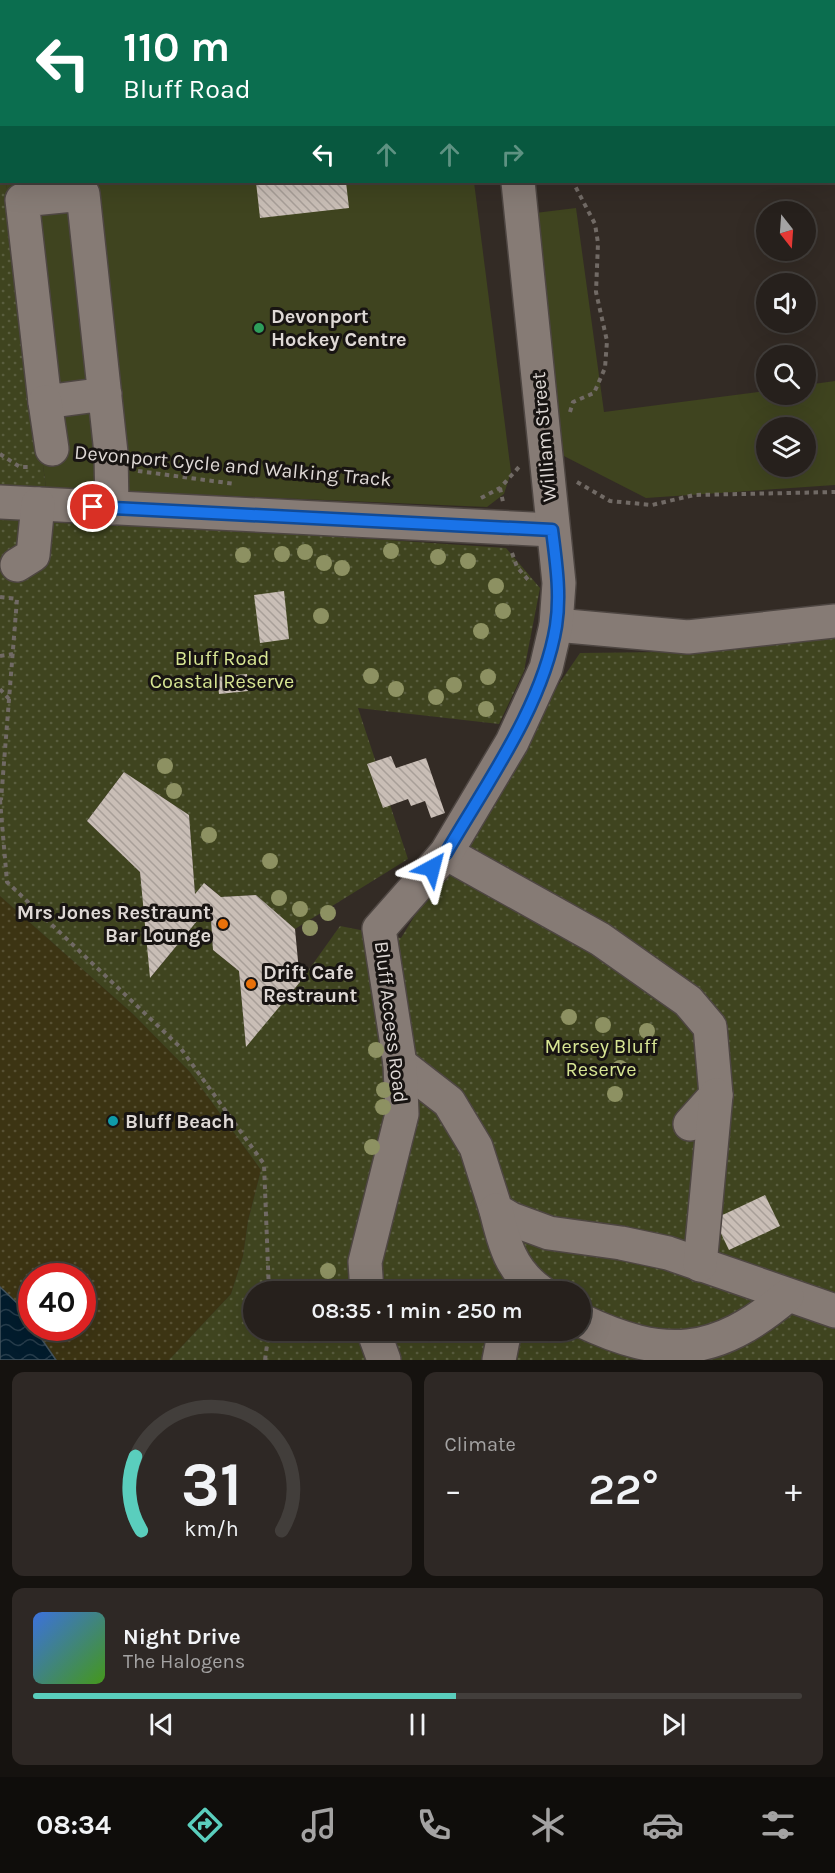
<!DOCTYPE html>
<html lang="en">
<head>
<meta charset="utf-8">
<style>
  :root { --surface:#26201c; --page:#2e2825; --text:#f1f3f6; --muted:#a4a3a3; --line:#423e3b; --accent:#5acebd }
  body { margin:0; font-family:Karla,sans-serif; background:var(--page); color:var(--text); height:100vh; display:flex; flex-direction:column; font-size:22px; white-space:nowrap }
  * { box-sizing:border-box; margin:0 }
  p { font-size:20px; color:var(--muted) }
  .icon { flex:none; width:33px; height:33px; fill:none; stroke:currentColor; stroke-width:2; stroke-linecap:round; stroke-linejoin:round }
  .map { position:relative; height:1360px; overflow:hidden }
  .panel { display:flex; flex-direction:column; gap:12px; padding:12px; background:#15120f; flex:1 }
  .panel>* { flex:none }
  .top-card { position:absolute; left:0px; top:0px; width:836px; height:183px; box-shadow:0 6px 24px #0002,0 0 0 2px var(--line); background:#0b6e4f; color:#fff; overflow:hidden }
  .needle { width:39px; rotate:163deg }
  .buttons { position:absolute; left:756px; top:201px; display:grid; gap:12px }
  .buttons a { display:grid; place-items:center; width:60px; height:60px; border-radius:50%; background:var(--surface); box-shadow:0 6px 24px #0002,0 0 0 2px var(--line); font-size:30px }
  .speed { position:absolute; left:18px; top:1263px; display:flex; gap:12px; font-size:30px; font-weight:700; text-align:center }
  .speed>* { display:grid; place-content:center; width:78px; height:78px; border-radius:50%; background:var(--surface); box-shadow:0 6px 24px #0002,0 0 0 2px var(--line); line-height:1 }
  .speed .limit { border:9px solid #d22; background:#fff; color:#111 }
  .pin { position:absolute; display:grid; place-items:center; width:51px; height:51px; color:#fff; margin:-26px; border:3px solid #fff; border-radius:50%; box-shadow:0 2px 6px #0007 }
  .me { position:absolute; width:66px; margin:-33px; rotate:38deg; stroke-linejoin:round; filter:drop-shadow(0 0 4px #0008) }
  .turn { display:flex; align-items:center; gap:21px; height:126px; padding:0 24px; font-size:27px }
  .turn .icon { width:78px; height:78px; stroke-width:2.5 }
  .turn b { display:block; font-size:42px; line-height:51px }
  .lanes { display:flex; align-items:center; height:57px; padding:0 24px; background:#0003; justify-content:center; gap:30px; direction:ltr }
  .lanes .off { opacity:.35 }
  .big { font-size:45px; font-weight:600; line-height:1.1 }
  .panel .card { flex:1; display:flex; flex-direction:column; justify-content:center; gap:9px; min-width:0; padding:0 21px; border-radius:12px; background:var(--page) }
  .panel .dial { align-items:center; gap:0 }
  .dial svg { height:156px; overflow:visible; fill:none; stroke:var(--line); stroke-width:7; stroke-linecap:round; text-anchor:middle }
  .dial text { fill:var(--text); stroke:none }
  .song { display:flex; align-items:center; gap:18px }
  .cover { width:72px; height:72px; border-radius:9px; background:linear-gradient(135deg,hsl(220 70% 55%),hsl(100 70% 35%)) }
  .played { height:6px; border-radius:3px; background:linear-gradient(90deg,var(--accent) 55%,var(--line) 55%) }
  .keys { display:flex; justify-content:space-around; direction:ltr }
  .heat { display:flex; justify-content:space-between; align-items:center; font-size:33px; direction:ltr }
  .panel .tiles { flex:1; display:grid; gap:12px; grid-template-columns:1fr 1fr }
  .card:last-child { grid-column:span 2 }
  .trip { position:absolute; left:243px; top:1281px; width:348px; height:60px; border-radius:30px; background:var(--surface); box-shadow:0 6px 24px #0002,0 0 0 2px var(--line); font-weight:600; line-height:60px; text-align:center }
  .tab-bar { display:flex; height:96px; justify-content:space-around; align-items:center; background:#0f0d0b; color:var(--muted) }
  .tab-bar .icon { width:42px; height:42px }
  .tab-bar .current { color:var(--accent) }
  .tab-bar b { font-size:27px; color:var(--text) }
  .map>svg:first-child { display:block }
</style>
</head>
<body>
<div class="map">
<svg width="835" height="1360" viewBox="0 0 835 1360">
  <defs>
    <pattern id="sand-dots" width="8" height="8" patternUnits="userSpaceOnUse" patternTransform="scale(1.5)"><rect width="8" height="8" fill="#3c3413"/><path d="M2 2h.1M6 6h.1" fill="none" stroke="#585134" stroke-width="1.8" stroke-linecap="round"/></pattern>
    <pattern id="park-dots" width="8" height="8" patternUnits="userSpaceOnUse" patternTransform="scale(1.5)"><rect width="8" height="8" fill="#3f441f"/><path d="M2 2h.1M6 6h.1" fill="none" stroke="#5a5e3f" stroke-width="1.8" stroke-linecap="round"/></pattern>
    <pattern id="water-waves" width="16" height="10" patternUnits="userSpaceOnUse" patternTransform="scale(1.5)"><rect width="16" height="10" fill="#021c2d"/><path d="M0 5q4-4 8 0t8 0" fill="none" stroke="#263c4b"/></pattern>
    <pattern id="building-back-hatch" width="6" height="6" patternUnits="userSpaceOnUse" patternTransform="scale(1.5)"><rect width="6" height="6" fill="#c9beb6"/><path d="M-1 5l2 2M0 0l6 6M5-1l2 2" fill="none" stroke="#a89f98"/></pattern>
  </defs>
  <rect width="100%" height="100%" fill="#332b25"/>
  <!-- grass -->
  <g fill="#3f441f" fill-rule="evenodd">
    <path d="M6 182H474L511 472 504 494 487 507 46 488Z"/>
    <path d="M576 208 604 412 766 391V394H806V385L835 381V485L646 498 560 454 535 213ZM766 428H806V466H766Z"/>
  </g>
  <!-- sand -->
  <path fill="url(#sand-dots)" d="M0 896 133 1014 190 1072 261 1170 248 1221 243 1256 231 1294 169 1360H56L34 1328H82V1276H32L31 1323 18 1304 0 1287Z"/>
  <!-- park -->
  <g fill="url(#park-dots)" fill-rule="evenodd">
    <path d="M0 0 452 1 2 2V182H6L46 488H0Z"/>
    <path d="M0 514 506 548 540 588 524 671 499 724 358 708 408 859 295 929 256 895 221 897 205 883 195 894 189 815 124 772 87 821 140 872 151 977 197 921 211 920 213 950 239 971 246 1046 300 982 340 926 401 938 539 713 580 653 664 652 835 631V1360H169L231 1294 243 1256 248 1221 261 1170 190 1072 133 1014 0 896ZM254 1292H580V1330H254Z"/>
  </g>
  <!-- water -->
  <path fill="url(#water-waves)" stroke="#44545f" stroke-width="1.5" d="M0 1287 18 1304 32 1328H34L56 1360H0Z"/>
  <!-- building -->
  <g fill="url(#building-back-hatch)">
    <path d="M256 182H346L349 208 260 218Z"/>
    <path d="M284 591 289 639 260 643 254 595Z"/>
    <path d="M247 674 248 691 219 694 217 677Z"/>
    <path d="M391 756 396 768 426 758 445 813 431 818 425 801 411 806 408 799 383 808 367 764Z"/>
    <path d="M124 772 189 815 195 894 204 883 221 897 256 895 295 929 300 982 246 1047 239 971 213 950 211 920 197 921 150 978 140 872 87 821Z"/>
    <path d="M765 1195 780 1226 729 1250 714 1219Z"/>
  </g>
  <g fill="none" stroke-linecap="round" stroke-linejoin="round">
    <defs>
      <g id="minor">
        <path d="M496 0V2"/>
        <path d="M809 0V2"/>
        <path d="M834 109 835 108"/>
        <path d="M105 394 45 402 22 200 83 194 111 453 112 508"/>
        <path d="M45 402 52 449"/>
        <path d="M0 502 552 530"/>
        <path d="M17 565 33 555 38 504"/>
        <path d="M556 625 688 637 835 621"/>
        <path d="M446 853 600 939 688 1001 710 1027 716 1095 690 1124"/>
        <path d="M400 1064 449 1102 476 1147 496 1210 511 1219 549 1233 621 1243 668 1253 835 1311"/>
        <path d="M496 1210C504 1244 511 1271 541 1292"/>
        <path d="M700 1265 716 1095"/>
        <path d="M367 1292 365 1262 402 1114 400 1064 379 929 446 853 512 742 546 668 556 625 559 583 518 182"/>
        <path d="M580 1320C664 1360 715 1357 787 1296"/>
        <path d="M373 1330 384 1360"/>
        <path d="M499 1360 505 1330"/>
      </g>
    </defs>
    <!-- minor casing -->
    <use href="#minor" stroke="#4e4642" stroke-width="36"/>
    <!-- path -->
    <g stroke="#716a65" stroke-width="4" stroke-dasharray="4.5 4.5" stroke-linecap="butt">
      <path d="M570 412 573 402 594 393 605 368 607 341 596 292 598 243 595 224 573 182"/>
      <path d="M0 454 20 467H32"/>
      <path d="M138 471 235 484"/>
      <path d="M577 482 610 501 652 505 694 495 835 492"/>
      <path d="M500 488 503 502"/>
      <path d="M481 498 500 488 519 467"/>
      <path d="M512 553 517 567 530 582"/>
      <path d="M0 597 17 599 1 800"/>
      <path d="M0 656 13 654"/>
      <path d="M0 689 9 699"/>
      <path d="M0 800 7 882 179 1046 264 1164 269 1292"/>
      <path d="M265 1360 269 1330"/>
    </g>
    <!-- minor -->
    <use href="#minor" stroke="#867b75" stroke-width="33"/>
  </g>
  <!-- trees -->
  <g fill="#8d9162">
    <circle cx="391" cy="551" r="8"/>
    <circle cx="305" cy="552" r="8"/>
    <circle cx="282" cy="554" r="8"/>
    <circle cx="243" cy="555" r="8"/>
    <circle cx="438" cy="557" r="8"/>
    <circle cx="468" cy="561" r="8"/>
    <circle cx="324" cy="563" r="8"/>
    <circle cx="342" cy="568" r="8"/>
    <circle cx="496" cy="586" r="8"/>
    <circle cx="503" cy="611" r="8"/>
    <circle cx="321" cy="616" r="8"/>
    <circle cx="481" cy="631" r="8"/>
    <circle cx="371" cy="676" r="8"/>
    <circle cx="488" cy="677" r="8"/>
    <circle cx="454" cy="685" r="8"/>
    <circle cx="396" cy="689" r="8"/>
    <circle cx="436" cy="697" r="8"/>
    <circle cx="486" cy="709" r="8"/>
    <circle cx="165" cy="766" r="8"/>
    <circle cx="174" cy="791" r="8"/>
    <circle cx="209" cy="835" r="8"/>
    <circle cx="270" cy="861" r="8"/>
    <circle cx="279" cy="898" r="8"/>
    <circle cx="300" cy="909" r="8"/>
    <circle cx="328" cy="913" r="8"/>
    <circle cx="310" cy="928" r="8"/>
    <circle cx="569" cy="1017" r="8"/>
    <circle cx="603" cy="1025" r="8"/>
    <circle cx="647" cy="1031" r="8"/>
    <circle cx="376" cy="1050" r="8"/>
    <circle cx="620" cy="1068" r="8"/>
    <circle cx="384" cy="1090" r="8"/>
    <circle cx="615" cy="1094" r="8"/>
    <circle cx="383" cy="1107" r="8"/>
    <circle cx="372" cy="1147" r="8"/>
    <circle cx="328" cy="1271" r="8"/>
  </g>
  <g fill="none" stroke-linecap="round" stroke-linejoin="round">
    <defs>
      <path id="route" d="M93 507 552 530C556 562 561 594 556 626 543 706 486 784 446 853L432 868"/>
    </defs>
    <!-- route casing -->
    <use href="#route" stroke="#114b97" stroke-width="15"/>
    <!-- route -->
    <use href="#route" stroke="#1a73e8" stroke-width="10"/>
  </g>
  <!-- markers -->
  <circle fill="#2e9e5b" stroke="#181412" stroke-width="2" cx="259" cy="328" r="6"/>
  <g fill="#e8710a" stroke="#181412" stroke-width="2">
    <circle cx="223" cy="924" r="6"/>
    <circle cx="251" cy="984" r="6"/>
  </g>
  <circle fill="#0f9aa8" stroke="#181412" stroke-width="2" cx="113" cy="1121" r="6"/>
  <g text-anchor="middle" dominant-baseline="central" stroke-width="6" stroke-linejoin="round" paint-order="stroke">
    <!-- poi labels -->
    <g font-size="20" font-weight="bold" fill="#ded8d5" stroke="#181412" text-anchor="start">
      <text x="271" y="316">Devonport<tspan x="271" dy="23">Hockey Centre</tspan></text>
      <text x="211" y="912" text-anchor="end">Mrs Jones Restraunt<tspan x="211" dy="23">Bar Lounge</tspan></text>
      <text x="263" y="972">Drift Cafe<tspan x="263" dy="23">Restraunt</tspan></text>
      <text x="125" y="1121">Bluff Beach</text>
    </g>
    <!-- street labels -->
    <g font-size="20" fill="#ded8d5" stroke="#181412">
      <text transform="translate(544 437) rotate(-95)">William Street</text>
      <text transform="translate(233 466) rotate(5)">Devonport Cycle and Walking Track</text>
      <text transform="translate(391 1022) rotate(83)">Bluff Access Road</text>
    </g>
    <!-- park labels -->
    <g font-size="20" fill="#d7e593" stroke="#181412">
      <text x="222" y="658">Bluff Road<tspan x="222" dy="23">Coastal Reserve</tspan></text>
      <text x="601" y="1046">Mersey Bluff<tspan x="601" dy="23">Reserve</tspan></text>
    </g>
  </g>
</svg>
<div class="buttons">
<a><svg class="needle" viewBox="-14 -14 28 28"><path d="M0-13l5 13h-10z" fill="#e53935"/><path d="M0 13l5-13h-10z" fill="#a4a3a3"/></svg></a>
<a><svg class="icon" aria-label="sound" viewBox="0 0 24 24"><path d="M4 9h4l5-4v14l-5-4H4zM17 9q2 3 0 6"/></svg></a>
<a><svg class="icon" aria-label="search" viewBox="0 0 24 24"><circle cx="10" cy="10" r="6"/><path d="M15 15l6 6"/></svg></a>
<a><svg class="icon" aria-label="layers" viewBox="0 0 24 24"><path d="M12 4l9 5-9 5-9-5zM3 14l9 5 9-5"/></svg></a>
</div>
<div class="speed"><div class="limit">40</div></div>
<div class="pin" style="left:93px;top:507px;background:#d93025"><svg class="icon" aria-label="arrive" viewBox="0 0 24 24"><path d="M6 21V4h12l-3 4 3 4H6"/></svg></div>
<svg class="me" style="left:432px;top:868px" viewBox="-20 -20 40 40"><path d="M0-17L14 15 0 8-14 15z" fill="#1a73e8" stroke="#fff" stroke-width="4"/></svg>
<div class="trip">08:35 · 1 min · 250 m</div>
<div class="top-card">
<div class="turn"><svg class="icon" aria-label="left" viewBox="0 0 24 24"><path d="M17 20v-9H6M10 6l-5 5 5 5"/></svg><div><b>110 m</b>Bluff Road</div></div>
<div class="lanes"><svg class="icon" aria-label="left" viewBox="0 0 24 24"><path d="M17 20v-9H6M10 6l-5 5 5 5"/></svg><svg class="icon off" aria-label="ahead" viewBox="0 0 24 24"><path d="M12 20V5M6 11l6-6 6 6"/></svg><svg class="icon off" aria-label="ahead" viewBox="0 0 24 24"><path d="M12 20V5M6 11l6-6 6 6"/></svg><svg class="icon off" aria-label="right" viewBox="0 0 24 24"><path d="M7 20v-9h11M14 6l5 5-5 5"/></svg></div>
</div>
</div>
<section class="panel">
<div class="tiles">
<div class="card dial"><svg viewBox="0 0 100 80">
<path d="M14 69A42 42 0 1 1 86 69"/>
<path d="M14 69A42 42 0 0 1 11 31" stroke="#5acebd"/>
<text x="50" y="56" font-size="32" font-weight="700">31</text>
<text x="50" y="72" font-size="11">km/h</text>
</svg></div>
<div class="card"><p>Climate</p>
<div class="heat"><a>−</a><b class="big">22°</b><a>+</a></div>
</div>
<div class="card">
<div class="song"><i class="cover"></i><div><b>Night Drive</b><p>The Halogens</p></div></div>
<div class="played"></div>
<div class="keys"><svg class="icon" aria-label="previous" viewBox="0 0 24 24"><path d="M18 5L8 12l10 7zM5 5v14"/></svg><svg class="icon" aria-label="pause" viewBox="0 0 24 24"><path d="M8 5v14M16 5v14"/></svg><svg class="icon" aria-label="next" viewBox="0 0 24 24"><path d="M6 5l10 7-10 7zM19 5v14"/></svg></div>
</div>
</div>
</section>
<nav class="tab-bar">
<b>08:34</b>
<svg class="icon current" aria-label="directions" viewBox="0 0 24 24"><path d="M12 3l9 9-9 9-9-9zM9 14v-3h6M13 9l2 2-2 2"/></svg>
<svg class="icon" aria-label="music" viewBox="0 0 24 24"><path d="M9 18V5l10-2v13"/><circle cx="6" cy="18" r="3"/><circle cx="16" cy="16" r="3"/></svg>
<svg class="icon" aria-label="phone" viewBox="0 0 24 24"><path d="M5 4h4l2 5-3 2q2 4 5 5l2-3 5 2v4C11 20 4 13 5 4z"/></svg>
<svg class="icon" aria-label="climate" viewBox="0 0 24 24"><path d="M12 3v18M4 7l16 10M4 17L20 7"/></svg>
<svg class="icon" aria-label="car" viewBox="0 0 24 24"><path d="M5 17H2v-5l4-1 3-4h7l3 4 3 1v5h-3M9 17h6M6 11h13"/><circle cx="7" cy="17" r="2"/><circle cx="17" cy="17" r="2"/></svg>
<svg class="icon" aria-label="filters" viewBox="0 0 24 24"><path d="M4 7h16M4 17h16"/><circle cx="9" cy="7" r="2"/><circle cx="15" cy="17" r="2"/></svg>
</nav>
</body>
</html>
